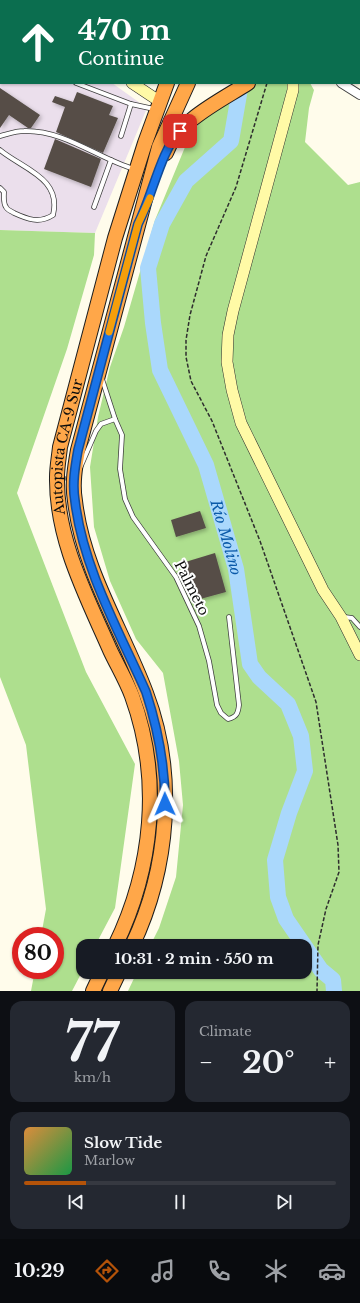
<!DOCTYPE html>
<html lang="en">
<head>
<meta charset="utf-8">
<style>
  :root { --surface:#171b24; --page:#242831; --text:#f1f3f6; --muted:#9ea1a6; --line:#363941; --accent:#b45309 }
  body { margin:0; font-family:"Libre Baskerville",serif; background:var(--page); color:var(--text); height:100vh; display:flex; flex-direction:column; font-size:15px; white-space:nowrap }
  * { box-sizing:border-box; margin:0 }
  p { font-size:13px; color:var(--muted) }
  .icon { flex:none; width:22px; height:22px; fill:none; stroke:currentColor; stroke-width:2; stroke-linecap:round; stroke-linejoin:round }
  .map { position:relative; height:991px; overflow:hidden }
  .sheet { display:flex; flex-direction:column; gap:10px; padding:10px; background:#0d0f14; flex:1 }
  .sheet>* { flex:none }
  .top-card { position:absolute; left:0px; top:0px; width:360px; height:84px; box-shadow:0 1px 3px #0004; background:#0b6e4f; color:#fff; overflow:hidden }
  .speed { position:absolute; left:12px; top:927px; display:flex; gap:8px; font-size:20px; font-weight:700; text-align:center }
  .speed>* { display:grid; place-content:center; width:52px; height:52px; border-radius:50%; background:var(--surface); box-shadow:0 1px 3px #0004; line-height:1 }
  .speed .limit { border:6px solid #d22; background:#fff; color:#111 }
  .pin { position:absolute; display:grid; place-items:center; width:34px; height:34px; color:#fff; margin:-17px; border-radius:8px; box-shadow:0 2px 6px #0006 }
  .me { position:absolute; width:44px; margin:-22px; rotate:359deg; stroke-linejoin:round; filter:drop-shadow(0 0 3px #0008) }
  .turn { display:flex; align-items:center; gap:14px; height:84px; padding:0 12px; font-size:18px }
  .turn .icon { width:52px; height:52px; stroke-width:2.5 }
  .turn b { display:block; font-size:28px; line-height:34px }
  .big { font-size:30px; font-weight:700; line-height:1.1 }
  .sheet .widget { flex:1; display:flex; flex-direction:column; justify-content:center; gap:6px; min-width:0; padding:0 14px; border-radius:12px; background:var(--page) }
  .sheet .dial { align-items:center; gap:0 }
  .dial b { font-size:52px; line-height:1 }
  .song { display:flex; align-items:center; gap:12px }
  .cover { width:48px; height:48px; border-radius:6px; background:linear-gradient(135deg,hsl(30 70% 55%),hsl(140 70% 35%)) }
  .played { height:4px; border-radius:2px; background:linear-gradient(90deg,var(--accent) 20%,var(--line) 20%) }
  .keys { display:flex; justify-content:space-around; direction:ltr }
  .heat { display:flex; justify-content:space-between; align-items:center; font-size:22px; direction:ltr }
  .sheet .tiles { flex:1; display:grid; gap:10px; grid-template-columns:1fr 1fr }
  .widget:last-child { grid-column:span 2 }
  .trip { position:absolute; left:76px; top:939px; width:236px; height:40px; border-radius:12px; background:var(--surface); box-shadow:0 1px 3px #0004; font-weight:700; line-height:40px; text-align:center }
  .menu { display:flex; height:64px; justify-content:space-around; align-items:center; background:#090b0e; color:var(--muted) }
  .menu .icon { width:28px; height:28px }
  .menu .active { color:var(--accent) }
  .menu b { font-size:18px; color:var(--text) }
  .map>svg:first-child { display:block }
</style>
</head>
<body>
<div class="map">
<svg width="360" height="991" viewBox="0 0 360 991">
  <defs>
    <filter id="shadow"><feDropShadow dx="2" dy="2" stdDeviation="2" flood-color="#0004"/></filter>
  </defs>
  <rect width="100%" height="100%" fill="#fffceb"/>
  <!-- industrial -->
  <path fill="#ebdfec" d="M0 36 1 83H112L147 108 95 233 0 230Z"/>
  <!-- forest -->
  <g fill="#aedf8e">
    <path d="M241 83H310L314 90 309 108 305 142 348 185 360 182V991H128L137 972H305V946H150L159 928 176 877 183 805 179 761 163 673 136 639 110 581 94 527 90 467 98 417 110 367 124 327 155 220 190 135 209 112Z"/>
    <path d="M0 230 95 233 94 255 67 349 17 493 86 672 135 764 115 908 95 946H83V970L72 991H31L35 970H55V936H41L46 909 26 745 0 677Z"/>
  </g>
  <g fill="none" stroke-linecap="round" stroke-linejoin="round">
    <!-- stream -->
    <g stroke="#2a89da" stroke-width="2.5">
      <path d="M139 1 142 0"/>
      <path d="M0 33H1"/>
    </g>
    <!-- river -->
    <g stroke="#aad8fc" stroke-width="16">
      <path d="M177 0 178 1"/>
      <path id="s1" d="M241 83 231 141 186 181 162 224 148 268 153 323 160 370 206 465 236 569 250 664 259 677 288 704 301 736 305 771 289 813 275 860 278 897 286 919 321 970 333 980 334 991"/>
    </g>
  </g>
  <!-- building -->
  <g fill="#564e47" filter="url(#shadow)">
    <path d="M0 88 40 115 31 128H28L9 115 0 128Z"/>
    <path d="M77 92 113 106 109 115 118 118 103 153 56 132 65 107 52 102 55 96 73 102Z"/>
    <path d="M55 139 101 159 91 187 44 169Z"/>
    <path d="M200 511 206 528 176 537 171 520Z"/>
    <path d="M215 553 226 592 193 601 182 563Z"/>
  </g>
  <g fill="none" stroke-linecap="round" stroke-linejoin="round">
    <defs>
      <g id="lane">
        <path d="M76 83 131 104 154 109"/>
        <path d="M0 136C8 134 16 131 24 131 65 130 97 158 134 169"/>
        <path d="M121 136 131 104"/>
        <path d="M0 150C23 169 62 178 53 215 39 224 27 219 14 213 11 211 7 210 6 207 3 203 4 196 4 192L0 188"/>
        <path d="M94 207 111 160"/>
        <path d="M102 379 115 419"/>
        <path d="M80 468 96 431 101 424 115 419 122 435 120 469 125 499 133 517 176 577 199 626 209 661 217 705 221 713 228 719C237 717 238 713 239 705L229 617"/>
        <path d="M344 617 352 618 360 627"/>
      </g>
      <path id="street" d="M341 83 360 95"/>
      <g id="secondary">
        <path d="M0 4H1"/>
        <path d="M132 83 159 101"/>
        <path d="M293 83V90L233 311 228 335 227 362 232 390 241 423 323 590 341 617 360 655"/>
      </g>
      <g id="highway">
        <path d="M246 0 249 1"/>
        <path d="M204 1V0"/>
        <path d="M230 1V0"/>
        <path d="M275 1 276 0"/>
        <path d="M166 153C177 121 222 100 248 83"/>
        <path id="s2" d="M115 946C153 868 162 779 132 696 126 680 117 665 110 650 86 595 56 539 57 477 57 467 59 457 60 447L115 238 145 143 167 83"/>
        <path d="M132 946C169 868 177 774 146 693 122 629 83 570 75 501 72 484 75 467 78 450L159 147 188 83"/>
        <path d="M93 991 102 972"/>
        <path d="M110 991 119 972"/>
      </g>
    </defs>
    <!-- lane casing -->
    <use href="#lane" stroke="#3f3f3f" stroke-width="5.5"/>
    <!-- street casing -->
    <use href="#street" stroke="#3f3f3f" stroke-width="10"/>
    <!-- secondary casing -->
    <use href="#secondary" stroke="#2e2e2e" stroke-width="12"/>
    <!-- highway casing -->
    <use href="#highway" stroke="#1d1d1d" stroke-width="16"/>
    <!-- path -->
    <path stroke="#2e2e2e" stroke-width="1.5" stroke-dasharray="4 2" stroke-linecap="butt" d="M267 83 236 187 206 256 190 315 186 340V357L191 381 212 421 260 541 316 702 338 845 339 872 326 909 318 945 317 991"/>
    <!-- lane -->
    <use href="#lane" stroke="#fff" stroke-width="4"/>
    <!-- street -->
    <use href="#street" stroke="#fff" stroke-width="8"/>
    <!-- secondary -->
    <use href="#secondary" stroke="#fffaa6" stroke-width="11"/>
    <!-- highway -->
    <use href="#highway" stroke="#ffa749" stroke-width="14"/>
  </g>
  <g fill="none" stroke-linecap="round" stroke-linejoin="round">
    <defs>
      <path id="route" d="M165 804C165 765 158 729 146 692 119 631 83 568 75 501 72 484 75 467 78 450L138 224C152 197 161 150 180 131"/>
    </defs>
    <!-- route casing -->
    <use href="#route" stroke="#114b97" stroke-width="10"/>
    <!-- route -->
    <use href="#route" stroke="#1a73e8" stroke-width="7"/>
    <!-- slow -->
    <path stroke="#f59e0b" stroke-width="7" d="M109 332 138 224 150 198"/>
  </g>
  <g text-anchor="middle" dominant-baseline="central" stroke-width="4" stroke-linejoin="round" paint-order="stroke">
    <!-- street labels -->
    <g font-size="14" fill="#0c0c0c" stroke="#fff">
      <text stroke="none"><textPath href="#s2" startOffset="522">Autopista CA-9 Sur</textPath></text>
      <text transform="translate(192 588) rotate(63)">Palmeto</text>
    </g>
    <!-- water labels -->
    <g font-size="15" font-style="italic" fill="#0a5aa9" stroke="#fff">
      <text stroke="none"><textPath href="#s1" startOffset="498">Río Molino</textPath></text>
    </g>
  </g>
</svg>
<div class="speed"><div class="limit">80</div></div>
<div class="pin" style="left:180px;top:131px;background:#d93025"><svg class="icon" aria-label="arrive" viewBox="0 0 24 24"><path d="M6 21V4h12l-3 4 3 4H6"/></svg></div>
<svg class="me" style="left:165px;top:804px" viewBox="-20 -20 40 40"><path d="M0-17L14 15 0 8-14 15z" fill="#1a73e8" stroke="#fff" stroke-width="4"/></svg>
<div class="trip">10:31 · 2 min · 550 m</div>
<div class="top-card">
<div class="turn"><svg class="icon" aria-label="ahead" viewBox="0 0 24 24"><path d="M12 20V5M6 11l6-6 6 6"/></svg><div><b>470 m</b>Continue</div></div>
</div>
</div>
<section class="sheet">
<div class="tiles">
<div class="widget dial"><b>77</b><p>km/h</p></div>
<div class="widget"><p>Climate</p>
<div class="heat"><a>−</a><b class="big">20°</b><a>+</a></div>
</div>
<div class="widget">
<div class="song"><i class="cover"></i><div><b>Slow Tide</b><p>Marlow</p></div></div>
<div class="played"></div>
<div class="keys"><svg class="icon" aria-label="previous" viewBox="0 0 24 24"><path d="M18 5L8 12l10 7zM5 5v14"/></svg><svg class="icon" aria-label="pause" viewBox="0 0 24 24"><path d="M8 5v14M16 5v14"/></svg><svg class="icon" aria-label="next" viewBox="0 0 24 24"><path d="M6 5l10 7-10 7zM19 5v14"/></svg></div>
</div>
</div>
</section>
<nav class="menu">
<b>10:29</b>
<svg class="icon active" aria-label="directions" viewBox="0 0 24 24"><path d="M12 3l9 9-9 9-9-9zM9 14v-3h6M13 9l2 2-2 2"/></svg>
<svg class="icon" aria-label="music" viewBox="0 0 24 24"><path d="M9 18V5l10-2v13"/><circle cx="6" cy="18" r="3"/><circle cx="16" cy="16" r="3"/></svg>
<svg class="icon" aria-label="phone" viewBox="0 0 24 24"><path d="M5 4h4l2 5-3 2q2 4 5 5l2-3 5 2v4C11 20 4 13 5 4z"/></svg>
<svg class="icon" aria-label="climate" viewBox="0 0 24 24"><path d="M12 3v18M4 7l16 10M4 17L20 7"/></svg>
<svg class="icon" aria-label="car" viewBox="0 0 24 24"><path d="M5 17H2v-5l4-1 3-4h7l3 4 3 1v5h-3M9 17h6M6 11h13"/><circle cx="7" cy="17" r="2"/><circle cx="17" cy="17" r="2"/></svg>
</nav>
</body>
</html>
